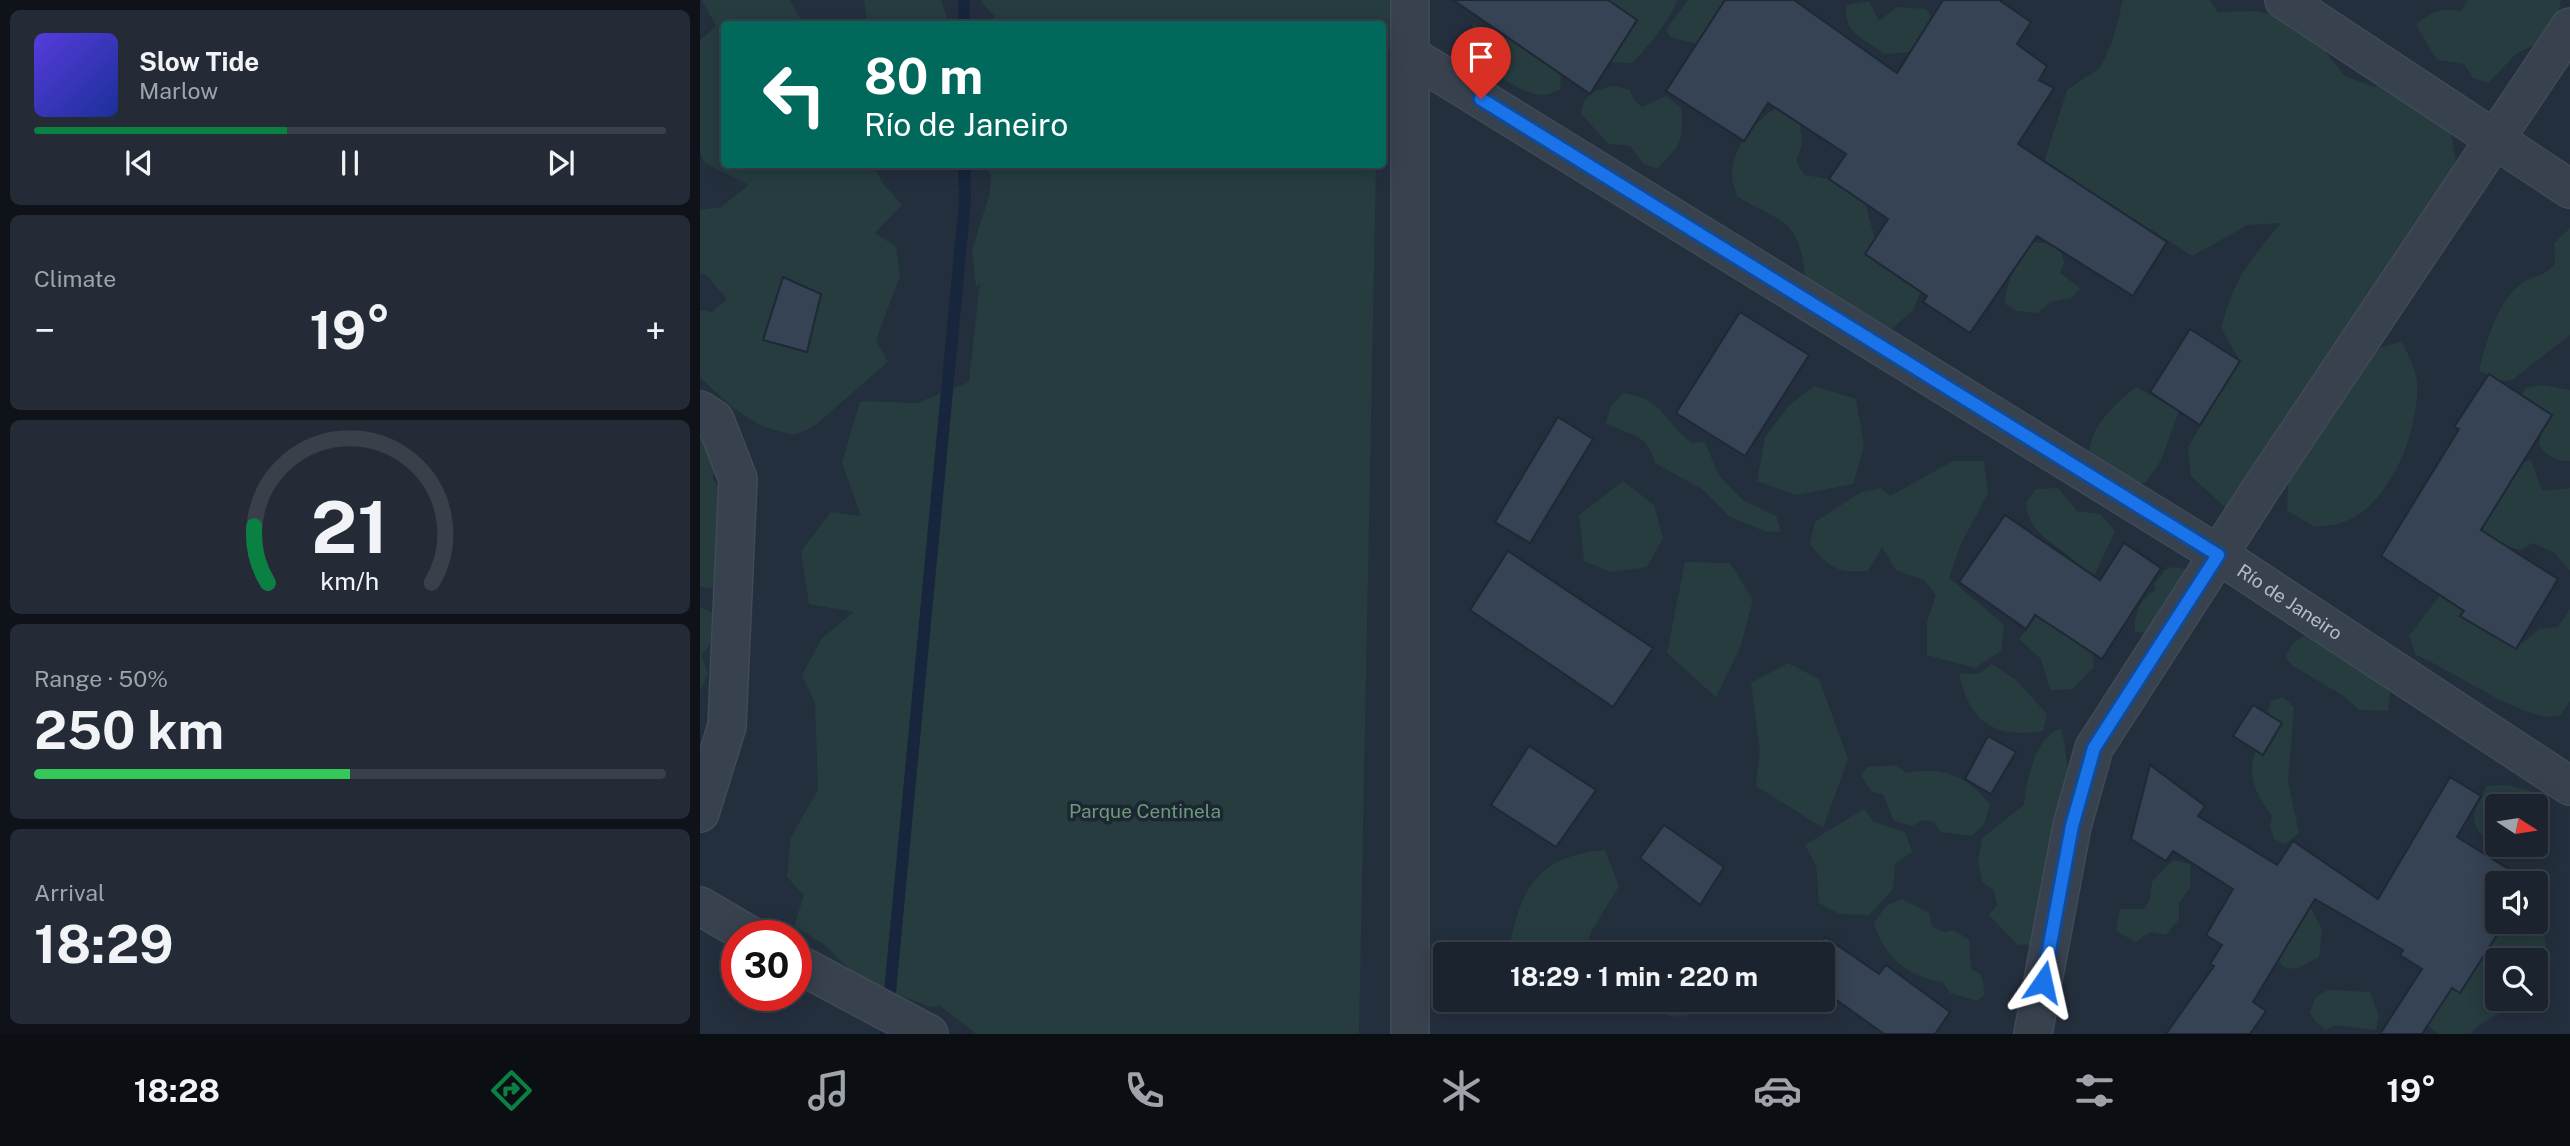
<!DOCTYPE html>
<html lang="en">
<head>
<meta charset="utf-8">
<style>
  :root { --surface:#1b232e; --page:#242b36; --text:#f1f3f6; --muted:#a0a4aa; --line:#39404a; --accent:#0b8043 }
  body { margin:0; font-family:"Public Sans",sans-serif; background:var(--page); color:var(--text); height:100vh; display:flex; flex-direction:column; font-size:26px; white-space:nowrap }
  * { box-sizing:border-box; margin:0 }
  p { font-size:23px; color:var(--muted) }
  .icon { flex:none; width:38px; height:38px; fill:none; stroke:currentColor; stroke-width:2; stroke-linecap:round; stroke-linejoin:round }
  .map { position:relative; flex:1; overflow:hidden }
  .panel { display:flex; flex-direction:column; gap:10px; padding:10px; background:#0f1319; width:700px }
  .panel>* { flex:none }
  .hud { position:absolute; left:21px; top:21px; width:665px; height:147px; border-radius:7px; box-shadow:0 4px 18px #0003,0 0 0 2px var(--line); background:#00695c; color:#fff; overflow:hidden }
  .needle { width:46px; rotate:102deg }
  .controls { position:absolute; left:1785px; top:794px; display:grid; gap:14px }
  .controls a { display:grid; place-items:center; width:63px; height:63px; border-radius:7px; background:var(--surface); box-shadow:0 4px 18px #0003,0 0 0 2px var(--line); font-size:35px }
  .speed { position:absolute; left:21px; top:920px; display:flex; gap:14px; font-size:35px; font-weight:700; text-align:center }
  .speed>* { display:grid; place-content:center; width:91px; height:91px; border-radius:50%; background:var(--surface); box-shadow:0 4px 18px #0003,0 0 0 2px var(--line); line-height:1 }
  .speed .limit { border:10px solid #d22; background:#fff; color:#111 }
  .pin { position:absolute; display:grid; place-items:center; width:60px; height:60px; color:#fff; margin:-72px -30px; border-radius:50% 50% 50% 0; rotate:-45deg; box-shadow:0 0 7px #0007 }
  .pin .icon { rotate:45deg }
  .me { position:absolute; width:77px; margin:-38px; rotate:11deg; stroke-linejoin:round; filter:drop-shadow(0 0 5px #0008) }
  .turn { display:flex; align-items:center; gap:24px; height:147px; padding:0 28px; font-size:32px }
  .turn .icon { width:91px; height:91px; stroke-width:2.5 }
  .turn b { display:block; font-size:49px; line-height:60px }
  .big { font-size:52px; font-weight:700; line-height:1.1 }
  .panel .widget { flex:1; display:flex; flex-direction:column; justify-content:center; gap:10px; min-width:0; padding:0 24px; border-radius:10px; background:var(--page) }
  .panel .dial { align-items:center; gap:0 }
  .dial svg { height:182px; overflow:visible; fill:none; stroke:var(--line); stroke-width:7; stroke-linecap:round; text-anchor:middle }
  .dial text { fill:var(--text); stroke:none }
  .song { display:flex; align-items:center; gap:21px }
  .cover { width:84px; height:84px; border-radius:10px; background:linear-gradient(135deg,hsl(250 70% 55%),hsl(230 70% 35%)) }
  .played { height:7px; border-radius:4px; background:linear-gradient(90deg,var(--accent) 40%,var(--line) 40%) }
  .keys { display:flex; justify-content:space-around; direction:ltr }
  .heat { display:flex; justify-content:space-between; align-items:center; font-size:38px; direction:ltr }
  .charge { height:10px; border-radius:5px; background:linear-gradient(90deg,#34c759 50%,var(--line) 0) }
  .trip { position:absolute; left:733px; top:942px; width:402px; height:70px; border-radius:7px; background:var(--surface); box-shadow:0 4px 18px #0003,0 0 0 2px var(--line); font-weight:700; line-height:70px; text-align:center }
  .menu { display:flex; height:112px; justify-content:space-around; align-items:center; background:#0b0e12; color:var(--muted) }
  .menu .icon { width:49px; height:49px }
  .menu .on { color:var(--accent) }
  .menu b { font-size:32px; color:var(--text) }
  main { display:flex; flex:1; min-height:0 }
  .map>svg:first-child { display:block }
</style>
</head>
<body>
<main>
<section class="panel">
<div class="widget">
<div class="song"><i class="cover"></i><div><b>Slow Tide</b><p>Marlow</p></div></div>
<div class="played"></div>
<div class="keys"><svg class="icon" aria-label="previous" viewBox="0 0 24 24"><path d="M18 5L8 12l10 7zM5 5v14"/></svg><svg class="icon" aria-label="pause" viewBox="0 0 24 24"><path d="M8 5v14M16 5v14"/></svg><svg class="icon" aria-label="next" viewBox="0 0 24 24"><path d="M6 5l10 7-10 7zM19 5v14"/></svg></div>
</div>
<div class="widget"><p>Climate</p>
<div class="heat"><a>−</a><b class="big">19°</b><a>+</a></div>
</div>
<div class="widget dial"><svg viewBox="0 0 100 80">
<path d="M14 69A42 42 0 1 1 86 69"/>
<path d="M14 69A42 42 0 0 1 8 44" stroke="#0b8043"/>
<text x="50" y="56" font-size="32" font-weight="700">21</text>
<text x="50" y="72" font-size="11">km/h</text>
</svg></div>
<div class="widget"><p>Range · 50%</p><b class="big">250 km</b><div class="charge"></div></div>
<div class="widget"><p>Arrival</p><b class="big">18:29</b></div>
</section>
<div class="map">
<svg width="1870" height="1034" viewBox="0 0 1870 1034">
  <rect width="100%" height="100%" fill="#242f3e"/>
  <!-- green -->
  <g fill="#263c3f">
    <path d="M2 0H90L103 24H24V164L172 165 185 186 202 205 175 233 196 247 200 276 176 340 188 362 113 427 94 435 61 426 32 407 0 377V310L12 312 27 299 7 276 0 273V210L21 207 49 185 5 163 0 152V40L16 26Z"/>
    <path d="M164 0H241L249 24H168Z"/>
    <path d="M280 0H709L699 49 683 51 682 24H291L295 17Z"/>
    <path d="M908 0H977C975 12 943 54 932 63L909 62 937 20Z"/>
    <path d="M988 0H1025L997 44 970 37 966 30Z"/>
    <path d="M1423 0H1510L1518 12 1553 11 1587 17 1623 49 1645 76 1671 86 1699 88 1750 129 1756 162 1560 490 1526 508 1491 476 1488 447 1540 361 1521 328C1535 278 1548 262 1581 223L1548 225 1492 256 1344 162 1367 90 1400 68 1413 40Z"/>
    <path d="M1768 0H1861L1856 23 1846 40 1817 53 1788 83 1773 78 1764 64 1737 60 1716 25C1732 11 1740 7 1761 11Z"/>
    <path d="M1169 1 1179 21 1197 7 1226 9 1232 18 1210 52 1185 54C1166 40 1141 32 1147 5Z"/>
    <path d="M772 24 794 29 861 74 860 90C855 91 849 95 844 95 820 95 785 68 776 47 773 40 773 31 772 24Z"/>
    <path d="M915 86 930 90 934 100 942 107 966 96 981 108C985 140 979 147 957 169L944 164 930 146 909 144 881 114C883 93 896 89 915 86Z"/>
    <path d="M1076 108 1100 124 1102 144 1096 161 1104 175 1129 179 1165 203 1175 239 1221 292 1213 310 1186 334 1139 313 1134 294 1105 279C1099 216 1085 226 1037 196 1036 190 1032 182 1032 175 1032 148 1055 121 1076 108Z"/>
    <path d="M283 165H676L659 1034H276L239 1005 231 1007 179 988 152 972 125 945 94 926 104 895 87 877 91 837 118 790 115 703 102 675 122 638 154 612 109 604 101 551 131 512 161 516 142 463 160 401 217 403 269 382 280 283 276 287 272 250 289 196 291 175Z"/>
    <path d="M1870 228V335L1812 380 1800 381 1779 371C1786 342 1799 295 1827 280 1841 273 1842 278 1855 264L1854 243Z"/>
    <path d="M1330 242 1345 243 1361 251 1364 263 1360 273 1380 288 1372 298 1351 302 1337 313 1317 311 1305 304C1305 282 1318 260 1330 242Z"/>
    <path d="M1701 342C1709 355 1715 367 1717 382 1720 429 1690 508 1641 523 1632 526 1622 526 1614 527L1587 510 1589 471 1670 350Z"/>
    <path d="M1842 385 1870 390V461C1856 462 1847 456 1839 445L1841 434 1852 415 1821 395 1826 388Z"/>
    <path d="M1114 386 1156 399 1164 446 1153 484 1096 495 1057 481 1065 437 1089 406Z"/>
    <path d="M1436 387 1479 411 1461 460 1446 482 1414 491C1409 487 1401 482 1397 476 1373 442 1412 406 1436 387Z"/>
    <path d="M923 393C966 400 961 420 992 443L1005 442 1018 474 1030 487 1043 500 1076 516 1081 532 1064 531 1030 517 1002 489 955 463C947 432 931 437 906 423L911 406Z"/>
    <path d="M0 417 29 453 12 477 24 496 20 589 0 587Z"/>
    <path d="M1766 448 1819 468 1825 461 1831 460 1842 491 1870 488V571L1855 553 1833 543 1820 550 1806 546 1785 552Z"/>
    <path d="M1253 461H1284L1288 493 1260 546 1249 578 1304 625 1301 651 1275 668 1227 655V622L1236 595 1224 580 1196 570 1182 547 1168 571C1137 573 1129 568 1110 544L1115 522 1161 492 1181 488 1190 496Z"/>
    <path d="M923 481 954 505 963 538 947 567 911 572 884 561 879 515Z"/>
    <path d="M1358 488 1377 511 1400 514 1415 531 1394 576 1369 573 1375 562C1353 540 1329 536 1326 503L1336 489Z"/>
    <path d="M985 562 1030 563 1053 600 1040 648 1016 697 967 653Z"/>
    <path d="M1473 567 1485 569 1492 575 1456 634 1435 632C1434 614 1440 598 1456 590L1454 584 1465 570Z"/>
    <path d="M1775 583 1760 616 1815 648 1840 629 1858 627 1870 609V701L1860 716C1825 724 1752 669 1716 655L1709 636 1740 595Z"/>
    <path d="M1357 590 1390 632 1394 667 1372 689 1350 690 1341 659 1319 639Z"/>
    <path d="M0 607 13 613 18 635 1 655 8 673 0 691Z"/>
    <path d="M1607 634 1692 683 1688 711 1659 710 1644 696 1593 666 1585 657 1593 643Z"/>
    <path d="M1088 663 1119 679 1148 759 1123 828 1056 786 1060 751 1051 683Z"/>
    <path d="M1292 664 1316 680 1347 714 1343 731C1294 739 1269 722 1259 673L1278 674Z"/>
    <path d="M1583 697 1594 707 1588 781 1599 833 1585 844 1574 839 1570 826 1572 816C1546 781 1544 759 1573 726L1568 711 1571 701Z"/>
    <path d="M1361 729C1367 747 1365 765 1371 784L1340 944 1318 945 1289 915 1297 905 1294 890 1282 882 1278 862 1282 838 1324 805C1325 784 1337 732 1361 729Z"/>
    <path d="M1195 765 1206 773C1240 765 1269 776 1290 805L1284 824 1272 836 1241 832 1234 822 1221 820 1212 826 1194 821 1183 794 1172 792 1161 775 1167 767Z"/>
    <path d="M1807 785 1829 790 1840 817 1836 826V807H1797V845H1826L1803 850C1770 828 1766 822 1787 786Z"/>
    <path d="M1164 809 1174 822 1205 832 1212 852 1195 863 1193 889 1169 915 1139 914 1119 903 1116 865 1105 845Z"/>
    <path d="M905 850 919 886 891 932 884 954H808C820 889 836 856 905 850Z"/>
    <path d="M1473 860 1490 864V888L1479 903V919L1466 935 1450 932 1436 942 1416 931 1420 909H1445L1450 898 1452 882Z"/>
    <path d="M1202 899 1229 913 1232 926 1244 932 1254 930 1269 940 1271 969 1281 974 1285 994 1277 1001 1250 993 1243 982C1208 977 1184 957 1174 923L1186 906Z"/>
    <path d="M1610 906 1622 930 1619 957 1596 969 1583 967 1570 945Z"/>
    <path d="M1797 909V922H1828L1844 933 1847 958 1836 986V961H1797V999H1824L1781 1024 1770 1034H1739L1723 1022 1766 950 1796 940 1788 921Z"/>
    <path d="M1628 990 1670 992 1679 1016 1676 1030 1636 1025 1626 1030 1616 1022 1610 1012 1615 998Z"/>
    <path d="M948 999H1008C989 1022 977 1020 952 1009Z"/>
  </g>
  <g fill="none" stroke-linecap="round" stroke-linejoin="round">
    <!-- stream -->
    <g stroke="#17263c" stroke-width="12">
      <path d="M264 0V24"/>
      <path d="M186 1034 265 201 264 164"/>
    </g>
  </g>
  <!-- building -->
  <g fill="#364354" stroke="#1f2835" stroke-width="2">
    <path d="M753 0H908L937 20 890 94Z"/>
    <path d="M1025 0H1094L1197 73 1243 0H1299L1331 22 1317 44 1347 66 1339 80 1354 88 1318 144 1467 242 1433 296 1337 236 1270 333 1223 302 1227 296 1165 254 1188 219 1129 179 1146 154 1068 103 1044 141 966 91Z"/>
    <path d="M83 277 121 294 107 352 63 340Z"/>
    <path d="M1040 312 1109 355 1045 456 976 413Z"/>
    <path d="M1490 329 1540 361 1500 425 1450 392Z"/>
    <path d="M1789 374 1852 415 1781 530 1858 579 1816 649 1760 616 1764 611 1681 556 1759 429 1754 427Z"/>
    <path d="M858 417 893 439 830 543 795 522Z"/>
    <path d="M1305 515 1400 580 1424 543 1461 568 1402 659 1335 615 1326 629 1259 582Z"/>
    <path d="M808 551 953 648 913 707 770 610Z"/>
    <path d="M1553 705 1582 723 1563 755 1533 736Z"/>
    <path d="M1288 736 1316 752 1291 794 1265 779Z"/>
    <path d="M829 746 896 790 856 847 791 805Z"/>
    <path d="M1450 765 1505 806 1498 816 1577 865 1593 841 1678 899 1750 777 1781 796 1757 837 1815 873 1809 884H1797V902L1785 922 1800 930 1760 993 1752 988 1722 1034H1680L1722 969 1700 955 1703 950 1615 899 1553 1002 1566 1011 1550 1034H1466L1514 966 1510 964 1522 945 1506 935 1533 889 1473 851 1466 861 1431 839Z"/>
    <path d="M964 825 1024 867 1000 905 940 858Z"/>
    <path d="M1124 936 1179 974 1186 965 1250 1012 1235 1034H1184L1124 991Z"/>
  </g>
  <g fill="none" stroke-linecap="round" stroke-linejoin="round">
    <defs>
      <g id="street">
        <path d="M710 0V1034"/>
        <path d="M1584 0 1870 189"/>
        <path id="s1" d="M710 55 1519 555 1870 786"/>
        <path d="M0 410 15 420 38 479 27 726 0 813"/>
        <path d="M0 906 51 936"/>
        <path d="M96 963 229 1034"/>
        <path d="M1333 1034 1372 826 1394 748 1560 490 1870 27"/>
      </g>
    </defs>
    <!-- street casing -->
    <use href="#street" stroke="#414a57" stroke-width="40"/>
    <!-- street -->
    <use href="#street" stroke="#38414e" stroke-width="37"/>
  </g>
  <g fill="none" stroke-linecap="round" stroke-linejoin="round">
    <defs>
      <path id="route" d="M781 99 1518 555 1394 748 1372 826 1343 982"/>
    </defs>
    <!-- route casing -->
    <use href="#route" stroke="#114b97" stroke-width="18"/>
    <!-- route -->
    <use href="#route" stroke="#1a73e8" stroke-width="12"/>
  </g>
  <g text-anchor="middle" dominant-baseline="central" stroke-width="7" stroke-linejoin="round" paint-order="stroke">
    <!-- street labels -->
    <g font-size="19" fill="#b4bcc9" stroke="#1d2633">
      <text stroke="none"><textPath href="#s1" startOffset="1036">Río de Janeiro</textPath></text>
    </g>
    <!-- park labels -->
    <g font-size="19" fill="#6b9a76" stroke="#1d2633">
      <text x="445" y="811">Parque Centinela</text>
    </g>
  </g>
</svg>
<div class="controls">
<a><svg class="needle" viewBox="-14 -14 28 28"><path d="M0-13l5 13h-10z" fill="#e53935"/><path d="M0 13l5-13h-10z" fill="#a0a4aa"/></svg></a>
<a><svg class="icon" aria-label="sound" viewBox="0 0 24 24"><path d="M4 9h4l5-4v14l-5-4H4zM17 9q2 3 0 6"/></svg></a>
<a><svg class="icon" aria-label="search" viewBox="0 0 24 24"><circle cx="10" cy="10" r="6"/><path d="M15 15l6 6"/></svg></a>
</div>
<div class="speed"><div class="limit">30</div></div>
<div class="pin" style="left:781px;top:99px;background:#d93025"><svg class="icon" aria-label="arrive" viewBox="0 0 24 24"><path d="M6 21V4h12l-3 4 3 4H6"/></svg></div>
<svg class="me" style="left:1343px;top:982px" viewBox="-20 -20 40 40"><path d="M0-17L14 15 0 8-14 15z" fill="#1a73e8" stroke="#fff" stroke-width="4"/></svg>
<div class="trip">18:29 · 1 min · 220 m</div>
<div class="hud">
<div class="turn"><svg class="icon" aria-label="left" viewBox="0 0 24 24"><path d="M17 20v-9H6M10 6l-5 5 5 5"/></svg><div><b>80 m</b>Río de Janeiro</div></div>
</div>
</div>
</main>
<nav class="menu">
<b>18:28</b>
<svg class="icon on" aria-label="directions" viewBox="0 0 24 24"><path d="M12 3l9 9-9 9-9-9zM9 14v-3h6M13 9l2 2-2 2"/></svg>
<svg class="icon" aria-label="music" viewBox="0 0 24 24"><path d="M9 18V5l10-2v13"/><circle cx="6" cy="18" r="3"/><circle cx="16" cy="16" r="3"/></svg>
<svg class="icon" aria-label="phone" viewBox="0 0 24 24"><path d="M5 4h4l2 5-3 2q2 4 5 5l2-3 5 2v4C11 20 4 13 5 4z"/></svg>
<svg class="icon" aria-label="climate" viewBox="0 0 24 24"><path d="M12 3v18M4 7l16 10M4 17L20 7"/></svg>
<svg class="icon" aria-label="car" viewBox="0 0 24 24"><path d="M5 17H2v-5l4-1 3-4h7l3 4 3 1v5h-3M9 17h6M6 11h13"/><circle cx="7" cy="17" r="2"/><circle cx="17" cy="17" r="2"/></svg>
<svg class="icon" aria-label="filters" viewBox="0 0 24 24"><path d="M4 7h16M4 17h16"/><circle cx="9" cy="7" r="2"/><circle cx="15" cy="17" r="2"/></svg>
<b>19°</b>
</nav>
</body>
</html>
